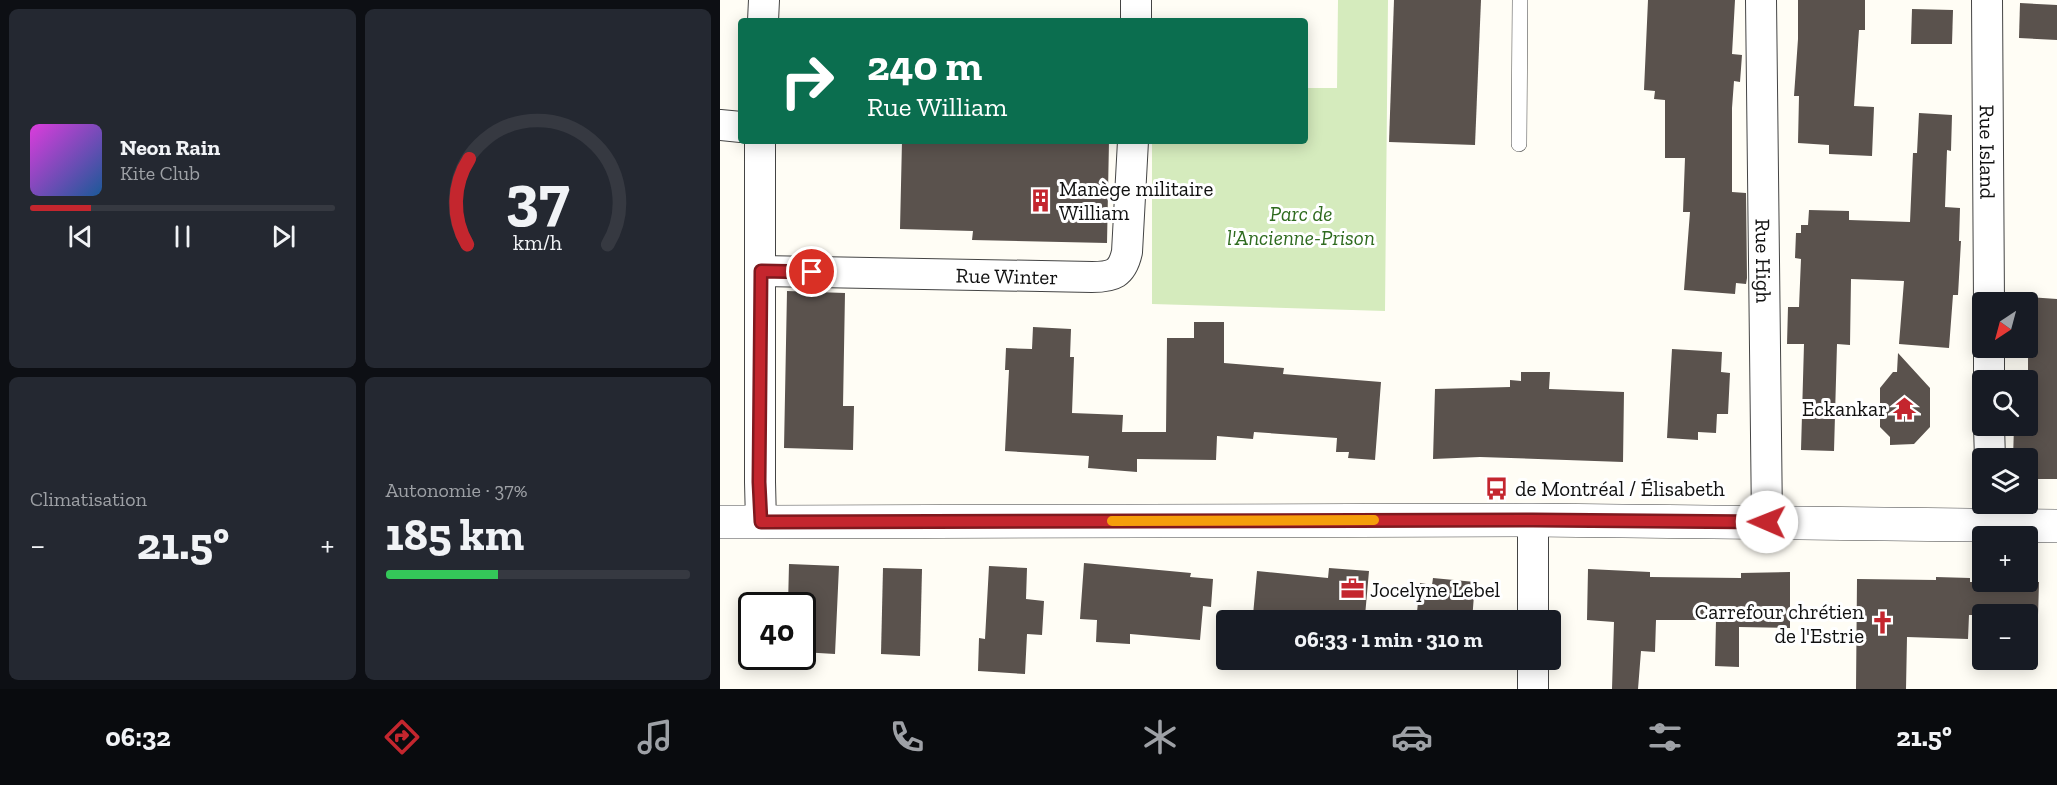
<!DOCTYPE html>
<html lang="fr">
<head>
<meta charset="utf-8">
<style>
  :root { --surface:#171b24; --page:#242831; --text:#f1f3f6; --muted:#9ea1a6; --line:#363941; --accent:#c4262e }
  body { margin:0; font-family:"Zilla Slab",serif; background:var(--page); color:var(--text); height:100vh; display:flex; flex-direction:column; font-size:22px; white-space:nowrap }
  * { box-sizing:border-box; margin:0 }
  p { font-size:20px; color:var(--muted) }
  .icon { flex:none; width:33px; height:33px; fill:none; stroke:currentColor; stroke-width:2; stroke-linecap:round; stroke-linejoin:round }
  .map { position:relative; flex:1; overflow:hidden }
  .side { display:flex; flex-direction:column; gap:9px; padding:9px; background:#0d0f14; width:720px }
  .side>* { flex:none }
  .banner { position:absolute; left:18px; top:18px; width:570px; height:126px; border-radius:6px; box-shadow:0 3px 15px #0003; background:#0b6e4f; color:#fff; overflow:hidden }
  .needle { width:39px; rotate:216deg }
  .buttons { position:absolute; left:1252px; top:292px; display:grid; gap:12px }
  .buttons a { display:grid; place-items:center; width:66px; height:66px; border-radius:6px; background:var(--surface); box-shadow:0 3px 15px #0003; font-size:30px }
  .speed { position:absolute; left:18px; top:592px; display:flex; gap:12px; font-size:30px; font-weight:700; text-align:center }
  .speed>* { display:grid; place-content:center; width:78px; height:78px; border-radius:50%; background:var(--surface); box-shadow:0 3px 15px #0003; line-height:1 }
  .speed .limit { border:3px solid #111; border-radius:9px; background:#fff; color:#111 }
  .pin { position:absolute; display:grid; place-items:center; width:51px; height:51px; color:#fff; margin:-26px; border:3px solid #fff; border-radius:50%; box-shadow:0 2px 6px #0007 }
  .me { position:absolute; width:66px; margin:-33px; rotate:271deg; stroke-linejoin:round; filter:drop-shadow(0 0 4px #0008) }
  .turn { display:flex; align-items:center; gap:21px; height:126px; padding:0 30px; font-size:27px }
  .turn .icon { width:78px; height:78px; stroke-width:2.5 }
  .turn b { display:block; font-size:42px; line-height:51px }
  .big { font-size:45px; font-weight:700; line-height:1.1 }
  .side .tile { flex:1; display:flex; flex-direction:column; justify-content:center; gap:9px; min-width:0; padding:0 21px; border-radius:9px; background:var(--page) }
  .side .dial { align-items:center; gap:0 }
  .dial svg { height:156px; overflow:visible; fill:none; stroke:var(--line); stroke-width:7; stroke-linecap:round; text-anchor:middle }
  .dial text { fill:var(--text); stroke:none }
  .song { display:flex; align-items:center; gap:18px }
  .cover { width:72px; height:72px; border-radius:9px; background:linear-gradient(135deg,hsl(300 70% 55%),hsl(210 70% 35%)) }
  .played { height:6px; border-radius:3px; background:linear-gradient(90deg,var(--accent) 20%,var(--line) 20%) }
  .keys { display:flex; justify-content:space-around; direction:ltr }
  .heat { display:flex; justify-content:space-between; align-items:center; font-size:33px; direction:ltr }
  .charge { height:9px; border-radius:4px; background:linear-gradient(90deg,#34c759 37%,var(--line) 0) }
  .side .tiles { flex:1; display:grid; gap:9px; grid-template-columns:repeat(2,1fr) }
  .trip { position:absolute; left:496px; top:610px; width:345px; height:60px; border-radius:6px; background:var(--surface); box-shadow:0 3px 15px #0003; font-weight:700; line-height:60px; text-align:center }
  .dock { display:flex; height:96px; justify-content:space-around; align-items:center; background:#090b0e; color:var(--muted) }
  .dock .icon { width:42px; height:42px }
  .dock .current { color:var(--accent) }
  .dock b { font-size:27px; color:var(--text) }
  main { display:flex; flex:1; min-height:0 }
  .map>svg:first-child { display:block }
</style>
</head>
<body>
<main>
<section class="side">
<div class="tiles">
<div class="tile">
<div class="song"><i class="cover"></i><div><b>Neon Rain</b><p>Kite Club</p></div></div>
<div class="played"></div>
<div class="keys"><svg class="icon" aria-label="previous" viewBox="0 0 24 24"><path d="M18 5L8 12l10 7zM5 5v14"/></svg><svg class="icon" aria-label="pause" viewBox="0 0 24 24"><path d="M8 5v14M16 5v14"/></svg><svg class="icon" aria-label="next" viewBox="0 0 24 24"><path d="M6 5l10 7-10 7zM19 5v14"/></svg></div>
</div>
<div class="tile dial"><svg viewBox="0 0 100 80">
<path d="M14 69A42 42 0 1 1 86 69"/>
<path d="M14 69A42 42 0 0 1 15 25" stroke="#c4262e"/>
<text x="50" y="56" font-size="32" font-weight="700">37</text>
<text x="50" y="72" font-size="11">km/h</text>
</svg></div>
<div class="tile"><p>Climatisation</p>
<div class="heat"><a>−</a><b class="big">21.5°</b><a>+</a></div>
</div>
<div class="tile"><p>Autonomie · 37%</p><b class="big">185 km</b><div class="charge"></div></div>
</div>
</section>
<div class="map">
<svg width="1337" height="689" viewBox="0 0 1337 689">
  <rect width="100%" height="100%" fill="#fffdf5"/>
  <!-- green -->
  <path fill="#d5ebbd" d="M618 0H668L665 311 432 304V141H585V88H617Z"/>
  <!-- building -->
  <g fill="#5a524d">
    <path d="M674 0H761L755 145 669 142Z"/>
    <path d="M928 0H1015L1012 54 1022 55 1020 82 1014 81 1012 108V192L1026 193 1027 278 1026 284 1016 283 1015 294 964 290 970 212H963L965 158H945V100L934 99 935 91 924 90Z"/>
    <path d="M1078 0H1145V30H1139L1134 106 1154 107 1152 156 1109 154V145L1078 143 1079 96H1074L1078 39Z"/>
    <path d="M1300 3 1337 5V40L1299 38Z"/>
    <path d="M1192 9 1233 10 1232 44H1191Z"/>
    <path d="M1199 113 1232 115 1231 151 1227 150 1225 207 1240 208 1239 241H1241L1238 295H1233L1229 348 1179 344 1184 281 1131 279 1130 345 1117 344 1114 451 1081 450 1084 344H1067L1068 307H1079L1081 259 1075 258 1076 233H1081V225H1088L1089 210 1129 211V220L1190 222 1193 153H1197Z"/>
    <path d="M182 141H389L387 243 252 240 253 231 180 229Z"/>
    <path d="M67 291 125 293 123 406H134L133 450 64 448Z"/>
    <path d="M1308 297 1337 299V479H1308V459H1293L1294 426H1308Z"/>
    <path d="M474 322H504V363L564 368 563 374 661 382 655 460 628 458 629 452H616L617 438 534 432 533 439 497 436 496 460 417 459V472L368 468 369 456 285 451 289 370H285L286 348 312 349 313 327 351 329 350 357H354L352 413 403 415 402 432H446L447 338H474Z"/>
    <path d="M952 349 1002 352 1001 372 1010 373 1008 414H997L996 433 978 432V440L947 438Z"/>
    <path d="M1178 353 1210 388V427L1194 444 1170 445V437L1160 427V388L1173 372H1177Z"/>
    <path d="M801 372H830L829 389 904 392 903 462 760 457 713 459 715 389 790 387V380L801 381Z"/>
    <path d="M364 563 471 573 470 577 493 579 491 607 483 606 480 640 410 634V644L376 642 377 620 360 619Z"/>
    <path d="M69 564 119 566 115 654 82 652V606H68Z"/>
    <path d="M269 566 307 568 306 599 324 601 322 635 307 634 305 674 258 671 259 638 265 639Z"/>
    <path d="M163 568 202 569 200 656 161 654Z"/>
    <path d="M609 568 649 571 645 616 635 615 634 621H600L533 615 537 571 608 578Z"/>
    <path d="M868 569 930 572V577L1021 578V573L1070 572V628L1019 627V667L995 666 996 620H936L935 652 921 651 918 689H892L894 622 867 620Z"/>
    <path d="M1216 577 1250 578V582H1319L1318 615H1249L1248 639 1187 637 1186 689H1136L1137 579 1216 580Z"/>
    <path d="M713 578 755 582 752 621H729V614L697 612 700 583 712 585Z"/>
  </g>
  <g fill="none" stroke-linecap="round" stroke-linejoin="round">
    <defs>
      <path id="service" d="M799 144 800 0"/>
      <g id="minor">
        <path d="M416 0V21"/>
        <path id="s1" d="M1041 0 1047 522"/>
        <path id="s2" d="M1267 0 1269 303"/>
        <path d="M43 21 44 0"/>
        <path d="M0 125 21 127"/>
        <path d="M40 141V482L41 522"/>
        <path id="s3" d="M41 271 372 277C393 277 402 274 407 252L413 141"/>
        <path d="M1269 348V381"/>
        <path d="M1269 426 1270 459"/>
        <path d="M813 621V520"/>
        <path d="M813 689V660"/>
      </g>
      <path id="tertiary" d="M0 522 813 520 1337 526"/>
    </defs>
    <!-- service casing -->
    <use href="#service" stroke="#444" stroke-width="16"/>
    <!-- minor casing -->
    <use href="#minor" stroke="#444" stroke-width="32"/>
    <!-- tertiary casing -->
    <use href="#tertiary" stroke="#444" stroke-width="34"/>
    <!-- service -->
    <use href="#service" stroke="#fff" stroke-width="15"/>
    <!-- minor -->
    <use href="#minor" stroke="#fff" stroke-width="30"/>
    <!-- tertiary -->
    <use href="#tertiary" stroke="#fff" stroke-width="33"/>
  </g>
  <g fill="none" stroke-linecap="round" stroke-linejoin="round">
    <defs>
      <path id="route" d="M92 272 41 271 39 482 41 522 813 520 1047 522"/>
    </defs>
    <!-- route casing -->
    <use href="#route" stroke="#7f191e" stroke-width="15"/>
    <!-- route -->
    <use href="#route" stroke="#c4262e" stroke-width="10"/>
    <!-- slow -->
    <path stroke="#f59e0b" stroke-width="10" d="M392 521 654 520"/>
  </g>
  <!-- icons -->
  <defs>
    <symbol id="building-bare" viewBox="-9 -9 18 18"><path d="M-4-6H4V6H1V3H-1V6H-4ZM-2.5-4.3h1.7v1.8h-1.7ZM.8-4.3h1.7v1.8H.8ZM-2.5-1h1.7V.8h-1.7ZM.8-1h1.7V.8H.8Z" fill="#c4262e" stroke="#fff" stroke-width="2.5" paint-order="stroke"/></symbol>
    <symbol id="temple-bare" viewBox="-9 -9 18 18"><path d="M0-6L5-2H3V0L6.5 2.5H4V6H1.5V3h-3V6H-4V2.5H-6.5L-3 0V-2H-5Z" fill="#c4262e" stroke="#fff" stroke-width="2.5" paint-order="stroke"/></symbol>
    <symbol id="bus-bare" viewBox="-9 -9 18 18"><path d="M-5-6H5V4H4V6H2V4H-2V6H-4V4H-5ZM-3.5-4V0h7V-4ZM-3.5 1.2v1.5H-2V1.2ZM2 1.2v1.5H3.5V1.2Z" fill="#c4262e" stroke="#fff" stroke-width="2.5" paint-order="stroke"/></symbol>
    <symbol id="office-bare" viewBox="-9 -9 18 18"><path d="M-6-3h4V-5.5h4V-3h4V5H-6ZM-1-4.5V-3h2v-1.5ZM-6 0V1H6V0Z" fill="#c4262e" stroke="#fff" stroke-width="2.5" paint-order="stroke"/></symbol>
    <symbol id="church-bare" viewBox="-9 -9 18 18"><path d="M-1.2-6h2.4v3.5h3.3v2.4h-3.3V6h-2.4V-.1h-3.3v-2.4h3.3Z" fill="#c4262e" stroke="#fff" stroke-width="2.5" paint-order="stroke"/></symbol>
  </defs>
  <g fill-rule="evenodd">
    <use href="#building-bare" x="304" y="184" width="33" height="33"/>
    <use href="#temple-bare" x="1168" y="392" width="33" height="33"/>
    <use href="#bus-bare" x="760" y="472" width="33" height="33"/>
    <use href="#office-bare" x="616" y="572" width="33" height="33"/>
    <use href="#church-bare" x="1146" y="606" width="33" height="33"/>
  </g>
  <g text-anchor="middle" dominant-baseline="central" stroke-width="6" stroke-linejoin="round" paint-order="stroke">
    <!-- street labels -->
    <g font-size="21" fill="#111" stroke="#fff">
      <text stroke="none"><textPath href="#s2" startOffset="152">Rue Island</textPath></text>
      <text stroke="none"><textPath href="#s1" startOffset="261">Rue High</textPath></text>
      <text stroke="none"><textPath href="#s3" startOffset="246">Rue Winter</textPath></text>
    </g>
    <!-- poi labels -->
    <g font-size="21" fill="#111" stroke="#fff" text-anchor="start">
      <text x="339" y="188">Manège militaire<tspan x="339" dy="24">William</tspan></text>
      <text x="1167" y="408" text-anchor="end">Eckankar</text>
      <text x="795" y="488">de Montréal / Élisabeth</text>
      <text x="650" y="589">Jocelyne Lebel</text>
      <text x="1144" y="611" text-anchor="end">Carrefour chrétien<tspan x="1144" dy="24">de l'Estrie</tspan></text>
    </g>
    <!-- park labels -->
    <g font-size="21" font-style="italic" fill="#2f6b1f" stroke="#fff">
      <text x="581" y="213">Parc de<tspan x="581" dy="24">l'Ancienne-Prison</tspan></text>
    </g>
  </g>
</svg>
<div class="buttons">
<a><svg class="needle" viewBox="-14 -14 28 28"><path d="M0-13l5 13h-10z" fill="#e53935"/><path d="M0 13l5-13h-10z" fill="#9ea1a6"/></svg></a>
<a><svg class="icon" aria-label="search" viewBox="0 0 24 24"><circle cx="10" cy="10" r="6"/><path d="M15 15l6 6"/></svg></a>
<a><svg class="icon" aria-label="layers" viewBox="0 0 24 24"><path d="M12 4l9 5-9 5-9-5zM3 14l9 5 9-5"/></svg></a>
<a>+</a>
<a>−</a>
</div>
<div class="speed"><div class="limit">40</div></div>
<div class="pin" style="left:92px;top:272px;background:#d93025"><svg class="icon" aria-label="arrive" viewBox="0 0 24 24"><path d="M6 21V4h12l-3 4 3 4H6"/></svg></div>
<svg class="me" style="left:1047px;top:522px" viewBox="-20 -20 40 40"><circle r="19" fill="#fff"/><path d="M0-13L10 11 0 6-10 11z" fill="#c4262e"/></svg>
<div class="trip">06:33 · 1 min · 310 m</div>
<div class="banner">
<div class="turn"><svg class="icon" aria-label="right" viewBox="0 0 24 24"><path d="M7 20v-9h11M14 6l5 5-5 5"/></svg><div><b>240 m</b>Rue William</div></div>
</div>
</div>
</main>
<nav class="dock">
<b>06:32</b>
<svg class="icon current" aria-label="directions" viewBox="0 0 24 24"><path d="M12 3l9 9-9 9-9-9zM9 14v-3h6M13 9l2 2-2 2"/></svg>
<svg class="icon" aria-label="music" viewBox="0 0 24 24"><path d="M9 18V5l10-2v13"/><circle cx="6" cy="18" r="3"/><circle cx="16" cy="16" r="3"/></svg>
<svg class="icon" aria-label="phone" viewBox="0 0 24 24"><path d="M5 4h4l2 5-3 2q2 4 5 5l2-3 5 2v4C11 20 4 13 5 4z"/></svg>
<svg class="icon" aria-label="climate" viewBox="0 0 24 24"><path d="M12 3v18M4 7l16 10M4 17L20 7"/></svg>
<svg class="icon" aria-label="car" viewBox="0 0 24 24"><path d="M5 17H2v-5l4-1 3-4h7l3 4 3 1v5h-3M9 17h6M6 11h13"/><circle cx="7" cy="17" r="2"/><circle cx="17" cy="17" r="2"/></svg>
<svg class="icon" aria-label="filters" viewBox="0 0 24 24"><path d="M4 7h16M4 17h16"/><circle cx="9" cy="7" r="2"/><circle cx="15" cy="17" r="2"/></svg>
<b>21.5°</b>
</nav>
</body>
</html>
